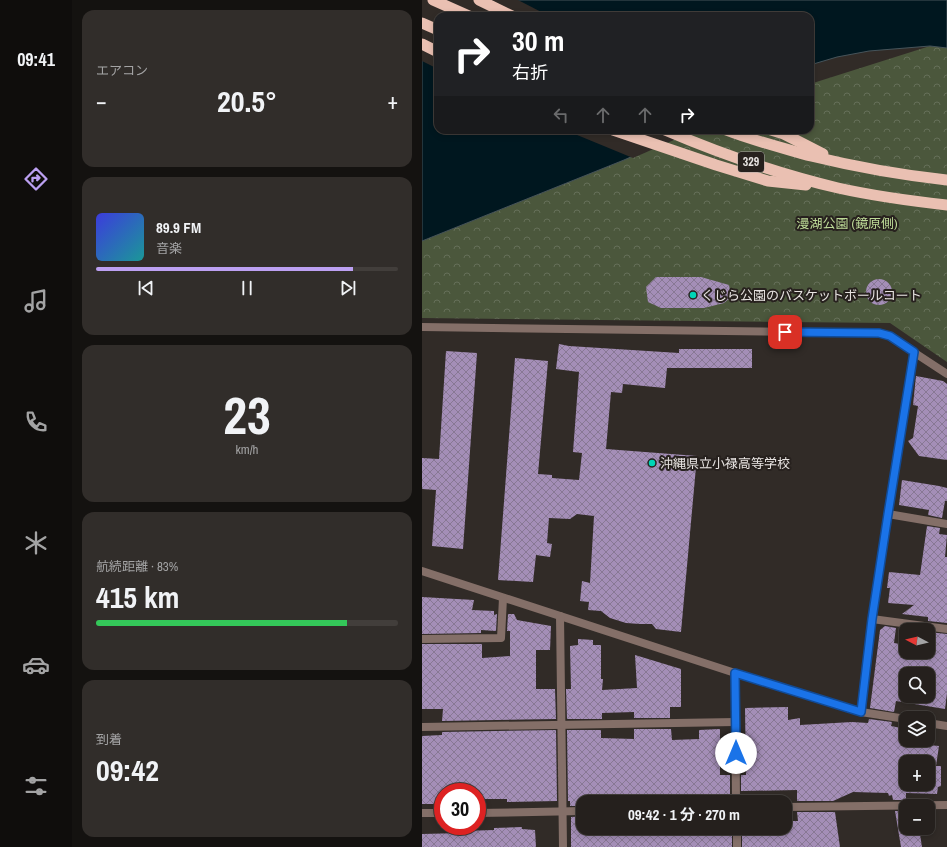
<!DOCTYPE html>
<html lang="ja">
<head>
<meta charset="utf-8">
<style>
  :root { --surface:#25201d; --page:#312d2a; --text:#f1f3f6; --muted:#a3a3a4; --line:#423e3b; --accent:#bca0f2 }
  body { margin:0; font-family:"Archivo Narrow","Noto Sans JP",sans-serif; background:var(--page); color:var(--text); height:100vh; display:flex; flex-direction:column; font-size:15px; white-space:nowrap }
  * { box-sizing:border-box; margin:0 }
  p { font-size:13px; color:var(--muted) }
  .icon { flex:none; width:22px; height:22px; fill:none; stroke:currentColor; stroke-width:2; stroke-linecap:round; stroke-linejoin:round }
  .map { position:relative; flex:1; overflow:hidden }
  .details { display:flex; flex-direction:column; gap:10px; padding:10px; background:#141210; width:350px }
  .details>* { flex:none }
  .top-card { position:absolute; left:12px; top:12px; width:380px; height:122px; border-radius:12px; box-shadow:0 2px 6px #0003,0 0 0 1px var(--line); background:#202124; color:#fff; overflow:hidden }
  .needle { width:26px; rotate:277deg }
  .tools { position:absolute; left:477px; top:623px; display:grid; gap:8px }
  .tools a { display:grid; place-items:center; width:36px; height:36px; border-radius:8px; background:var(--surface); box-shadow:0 2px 6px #0003,0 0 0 1px var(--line); font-size:20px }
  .speed { position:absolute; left:12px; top:783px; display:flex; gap:8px; font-size:20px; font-weight:700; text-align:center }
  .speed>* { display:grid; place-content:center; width:52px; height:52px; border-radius:50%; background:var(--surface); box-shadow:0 2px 6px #0003,0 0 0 1px var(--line); line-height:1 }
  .speed .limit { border:6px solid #d22; background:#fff; color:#111 }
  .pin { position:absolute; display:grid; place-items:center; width:34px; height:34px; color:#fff; margin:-17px; border-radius:8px; box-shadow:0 2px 6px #0006 }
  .me { position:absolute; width:44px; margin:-22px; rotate:0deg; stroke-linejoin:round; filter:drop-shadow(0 0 3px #0008) }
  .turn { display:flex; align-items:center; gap:14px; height:84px; padding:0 12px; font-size:18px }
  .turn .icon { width:52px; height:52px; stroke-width:2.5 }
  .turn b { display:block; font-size:28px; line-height:34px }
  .lanes { display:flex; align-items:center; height:38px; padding:0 12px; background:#0003; justify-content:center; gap:20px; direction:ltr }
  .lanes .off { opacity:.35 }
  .big { font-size:30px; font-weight:700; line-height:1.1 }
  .details .tile { flex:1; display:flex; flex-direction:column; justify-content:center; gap:6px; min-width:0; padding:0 14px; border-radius:12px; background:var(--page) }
  .details .dial { align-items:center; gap:0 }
  .dial b { font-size:52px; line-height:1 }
  .song { display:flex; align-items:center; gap:12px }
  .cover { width:48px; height:48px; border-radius:6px; background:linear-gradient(135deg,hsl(240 70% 55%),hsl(180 70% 35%)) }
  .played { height:4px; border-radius:2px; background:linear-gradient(90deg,var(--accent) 85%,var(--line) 85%) }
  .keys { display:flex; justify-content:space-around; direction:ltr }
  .heat { display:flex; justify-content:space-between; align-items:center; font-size:22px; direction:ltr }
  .charge { height:6px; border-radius:3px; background:linear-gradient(90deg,#34c759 83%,var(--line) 0) }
  .trip { position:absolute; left:154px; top:795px; width:216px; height:40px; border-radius:12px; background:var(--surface); box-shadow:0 2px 6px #0003,0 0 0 1px var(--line); font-weight:700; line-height:40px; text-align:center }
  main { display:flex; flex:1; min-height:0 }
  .tabs { display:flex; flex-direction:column; width:72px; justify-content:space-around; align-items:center; background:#0f0d0c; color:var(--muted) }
  .tabs .icon { width:28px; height:28px }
  .tabs .current { color:var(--accent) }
  .tabs b { font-size:18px; color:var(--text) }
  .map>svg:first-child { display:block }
</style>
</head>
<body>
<main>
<nav class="tabs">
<b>09:41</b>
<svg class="icon current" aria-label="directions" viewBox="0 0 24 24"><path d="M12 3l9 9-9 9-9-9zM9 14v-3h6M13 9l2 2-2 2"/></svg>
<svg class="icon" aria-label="music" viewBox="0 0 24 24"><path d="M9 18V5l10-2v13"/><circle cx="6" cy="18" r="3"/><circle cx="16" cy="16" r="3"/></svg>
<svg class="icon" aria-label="phone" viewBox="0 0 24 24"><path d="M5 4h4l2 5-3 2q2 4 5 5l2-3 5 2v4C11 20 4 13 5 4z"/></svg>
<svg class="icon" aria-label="climate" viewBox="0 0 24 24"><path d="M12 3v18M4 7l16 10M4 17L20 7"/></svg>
<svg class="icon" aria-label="car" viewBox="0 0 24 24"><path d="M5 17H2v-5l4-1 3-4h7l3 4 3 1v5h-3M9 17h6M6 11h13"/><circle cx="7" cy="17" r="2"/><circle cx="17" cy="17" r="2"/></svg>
<svg class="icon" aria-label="filters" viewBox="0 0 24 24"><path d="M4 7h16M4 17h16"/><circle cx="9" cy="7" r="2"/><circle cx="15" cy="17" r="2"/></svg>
</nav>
<section class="details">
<div class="tile"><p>エアコン</p>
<div class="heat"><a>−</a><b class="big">20.5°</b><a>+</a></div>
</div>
<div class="tile">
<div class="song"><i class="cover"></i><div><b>89.9 FM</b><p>音楽</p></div></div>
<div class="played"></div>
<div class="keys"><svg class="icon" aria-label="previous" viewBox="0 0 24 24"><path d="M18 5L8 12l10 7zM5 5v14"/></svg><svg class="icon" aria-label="pause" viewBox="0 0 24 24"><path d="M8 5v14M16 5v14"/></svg><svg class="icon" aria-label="next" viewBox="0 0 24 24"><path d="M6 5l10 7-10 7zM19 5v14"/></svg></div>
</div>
<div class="tile dial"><b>23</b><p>km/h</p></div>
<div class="tile"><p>航続距離 · 83%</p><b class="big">415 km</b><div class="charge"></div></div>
<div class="tile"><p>到着</p><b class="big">09:42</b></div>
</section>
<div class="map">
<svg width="525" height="847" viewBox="0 0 525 847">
  <defs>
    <pattern id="park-crowns" width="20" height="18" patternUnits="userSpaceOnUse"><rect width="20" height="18" fill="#4b573c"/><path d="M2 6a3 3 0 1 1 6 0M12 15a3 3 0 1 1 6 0" fill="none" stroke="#656f58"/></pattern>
    <pattern id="building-cross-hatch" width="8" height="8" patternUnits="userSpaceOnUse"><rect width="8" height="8" fill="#a48eb7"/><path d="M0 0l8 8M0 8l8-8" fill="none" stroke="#887894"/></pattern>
  </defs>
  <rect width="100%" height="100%" fill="#312b27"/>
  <!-- park -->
  <path fill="url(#park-crowns)" d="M508 46 525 48V362L468 323 0 318V241L202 160 269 130H388V84Z"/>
  <!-- water -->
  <path fill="#00171f" stroke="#46545a" d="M0 0H525V48L508 46 447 51 415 57 388 65V16H16V130H269L202 160 0 241Z"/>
  <!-- pier -->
  <g fill="#312b27">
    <path d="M0 0H96L127 16H16V69L0 61Z"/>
    <path d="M143 130H271L270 132 211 158Z"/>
  </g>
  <!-- building -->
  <g fill="url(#building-cross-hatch)" fill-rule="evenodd">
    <path d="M234 277H279L307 285 309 297 302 303 282 308H239L226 302 224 287Z"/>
    <circle cx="457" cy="292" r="13"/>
    <path d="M137 344 147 346 257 353V349H330V368H245L243 388 201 384 200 393 189 392 184 449 275 456 259 632 234 629 230 624H218L204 623 188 618 179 611 166 610 167 602 158 601 160 581 168 583 172 516 155 514 148 519 127 518 125 543 130 544 128 557 114 555 111 582 76 580 93 358 126 361 116 474 130 475V478L157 480 160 453 151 452 157 372 134 369Z"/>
    <path d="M24 351 55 353 41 549 10 546 14 490 0 489V458L17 459Z"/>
    <path d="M494 376 521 381 525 384V460L497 456 486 441 491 438 496 406 491 405Z"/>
    <path d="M480 480 517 486 525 488V501H523L520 518 506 515 507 510 477 505Z"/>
    <path d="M505 526 518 528 517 534 525 535 523 557H525V623L506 621V617L480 614 492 605 466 603 468 588H465L467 572 498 575Z"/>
    <path d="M0 597 52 600 50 610 72 611V615L75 614 74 631 59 630V633L0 634Z"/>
    <path d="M86 614H92L95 620 129 626 128 650H114V689H133L134 719 20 721 21 709H0V644H60V658L88 656V631H85Z"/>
    <path d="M463 626 474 628 472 643 484 645V652H506V632L525 634V693L523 709 474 701 472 712 448 708 458 630ZM484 674H506V696H484Z"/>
    <path d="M156 639 171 640V645H179V679H181L180 690 215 688 213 655 259 669V707H248V718H212V712L180 713V719H145L144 689H149L148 646 156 645Z"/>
    <path d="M366 707V720L378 718V725L430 722 446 723 447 719 470 722 469 726 484 729V740H506V735H508L507 745 517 746 514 766H519V786L516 787 515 794 484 793V800H471L470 795 467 796 466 793 431 792 411 801H375V790L319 791V775H324L323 708ZM484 762H506V784H484Z"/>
    <path d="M212 729H249L250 740 277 739V730L298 729V775H308V794L302 799H254V797L229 796 228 800H161V806H148V801H146L145 730H179V738L212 739Z"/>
    <path d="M134 730 135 801 85 802V799H55V792H21V804H0V736L20 735V732Z"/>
    <path d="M473 811H484V828H497L500 847H479Z"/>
    <path d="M375 812H413L418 847H320V828H363V821H376Z"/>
    <path d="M161 816V828H252L280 830V828H310V847H149V817Z"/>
    <path d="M100 827V829L113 830 114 847H0V834L40 833V831L72 830V828Z"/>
  </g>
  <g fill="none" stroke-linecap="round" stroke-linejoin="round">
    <!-- minor -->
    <g stroke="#846f68" stroke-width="8">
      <path d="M0 327 457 333 467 336 525 374"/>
      <path d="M466 514 525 524"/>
      <path d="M0 571 313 673 439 712 484 719"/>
      <path d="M138 616 141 847"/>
      <path d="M450 619 525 629"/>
      <path d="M0 639 79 638 81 598"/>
      <path d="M313 673 314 802"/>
      <path d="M439 712 450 619 466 514 492 352"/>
      <path d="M506 723 525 726"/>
      <path d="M0 727 314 722"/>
      <path d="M363 807 525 805"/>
      <path d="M0 813H21"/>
      <path d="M55 813 161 811"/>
      <path d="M315 828V847"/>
    </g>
    <!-- trunk -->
    <g stroke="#eac0b2" stroke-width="11">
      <path d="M11 0 47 16"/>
      <path d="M57 0 90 16"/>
      <path d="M0 23 16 30"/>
      <path d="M0 44 16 52"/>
      <path d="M191 130 294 165 346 181 384 185"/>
      <path d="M243 130C299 154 357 174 416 188 452 196 489 201 525 205"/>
      <path d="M304 130C332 141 361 148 389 156 434 167 479 175 525 180"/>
      <path d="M349 130 362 134 401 154"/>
    </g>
  </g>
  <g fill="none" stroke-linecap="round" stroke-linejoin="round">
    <defs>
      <path id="route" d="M314 753 313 673 439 712 450 619 466 514 492 352 468 336 457 333 363 332"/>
    </defs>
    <!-- route casing -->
    <use href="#route" stroke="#114b97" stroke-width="10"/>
    <!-- route -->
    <use href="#route" stroke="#1a73e8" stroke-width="7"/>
  </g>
  <!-- markers -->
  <g fill="#00d5b7" stroke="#27211e" stroke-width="1.5">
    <circle cx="271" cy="295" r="4"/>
    <circle cx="230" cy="463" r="4"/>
  </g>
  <g text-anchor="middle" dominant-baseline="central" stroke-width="4" stroke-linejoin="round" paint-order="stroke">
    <!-- shield labels -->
    <rect fill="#27211e" stroke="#aeaaa7" stroke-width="1" x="316" y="152" width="26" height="20" rx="3"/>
    <g font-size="12" font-weight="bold" fill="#e8e4e2">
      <text x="329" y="162">329</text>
    </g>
    <!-- park labels -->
    <g font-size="13" fill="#bdda97" stroke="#27211e">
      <text x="425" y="223">漫湖公園 (鏡原側)</text>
    </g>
    <!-- poi labels -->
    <g font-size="13" fill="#e8e4e2" stroke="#27211e" text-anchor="start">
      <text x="279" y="295">くじら公園のバスケットボールコート</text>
      <text x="238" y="463">沖縄県立小禄高等学校</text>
    </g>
  </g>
</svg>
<div class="tools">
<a><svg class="needle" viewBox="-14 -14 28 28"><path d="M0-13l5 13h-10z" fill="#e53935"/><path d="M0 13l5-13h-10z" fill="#a3a3a4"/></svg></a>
<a><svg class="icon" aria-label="search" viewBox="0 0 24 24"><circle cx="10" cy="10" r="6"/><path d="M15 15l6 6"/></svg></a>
<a><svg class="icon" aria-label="layers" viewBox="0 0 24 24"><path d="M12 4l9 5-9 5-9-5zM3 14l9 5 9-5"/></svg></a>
<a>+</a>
<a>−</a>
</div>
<div class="speed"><div class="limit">30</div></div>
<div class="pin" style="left:363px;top:332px;background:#d93025"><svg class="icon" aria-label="arrive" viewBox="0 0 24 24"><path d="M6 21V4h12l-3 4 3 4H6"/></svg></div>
<svg class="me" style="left:314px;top:753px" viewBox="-20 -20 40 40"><circle r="19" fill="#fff"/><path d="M0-13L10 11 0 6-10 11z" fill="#1a73e8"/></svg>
<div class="trip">09:42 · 1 分 · 270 m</div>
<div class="top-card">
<div class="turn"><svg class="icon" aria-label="right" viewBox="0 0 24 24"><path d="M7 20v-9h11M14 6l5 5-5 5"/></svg><div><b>30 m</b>右折</div></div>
<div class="lanes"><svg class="icon off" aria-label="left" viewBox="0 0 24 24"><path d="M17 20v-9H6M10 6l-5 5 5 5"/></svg><svg class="icon off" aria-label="ahead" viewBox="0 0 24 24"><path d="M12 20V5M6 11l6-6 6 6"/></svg><svg class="icon off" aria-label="ahead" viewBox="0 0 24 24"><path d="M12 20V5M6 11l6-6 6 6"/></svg><svg class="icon" aria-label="right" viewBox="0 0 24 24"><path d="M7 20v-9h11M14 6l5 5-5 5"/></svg></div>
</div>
</div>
</main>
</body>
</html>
